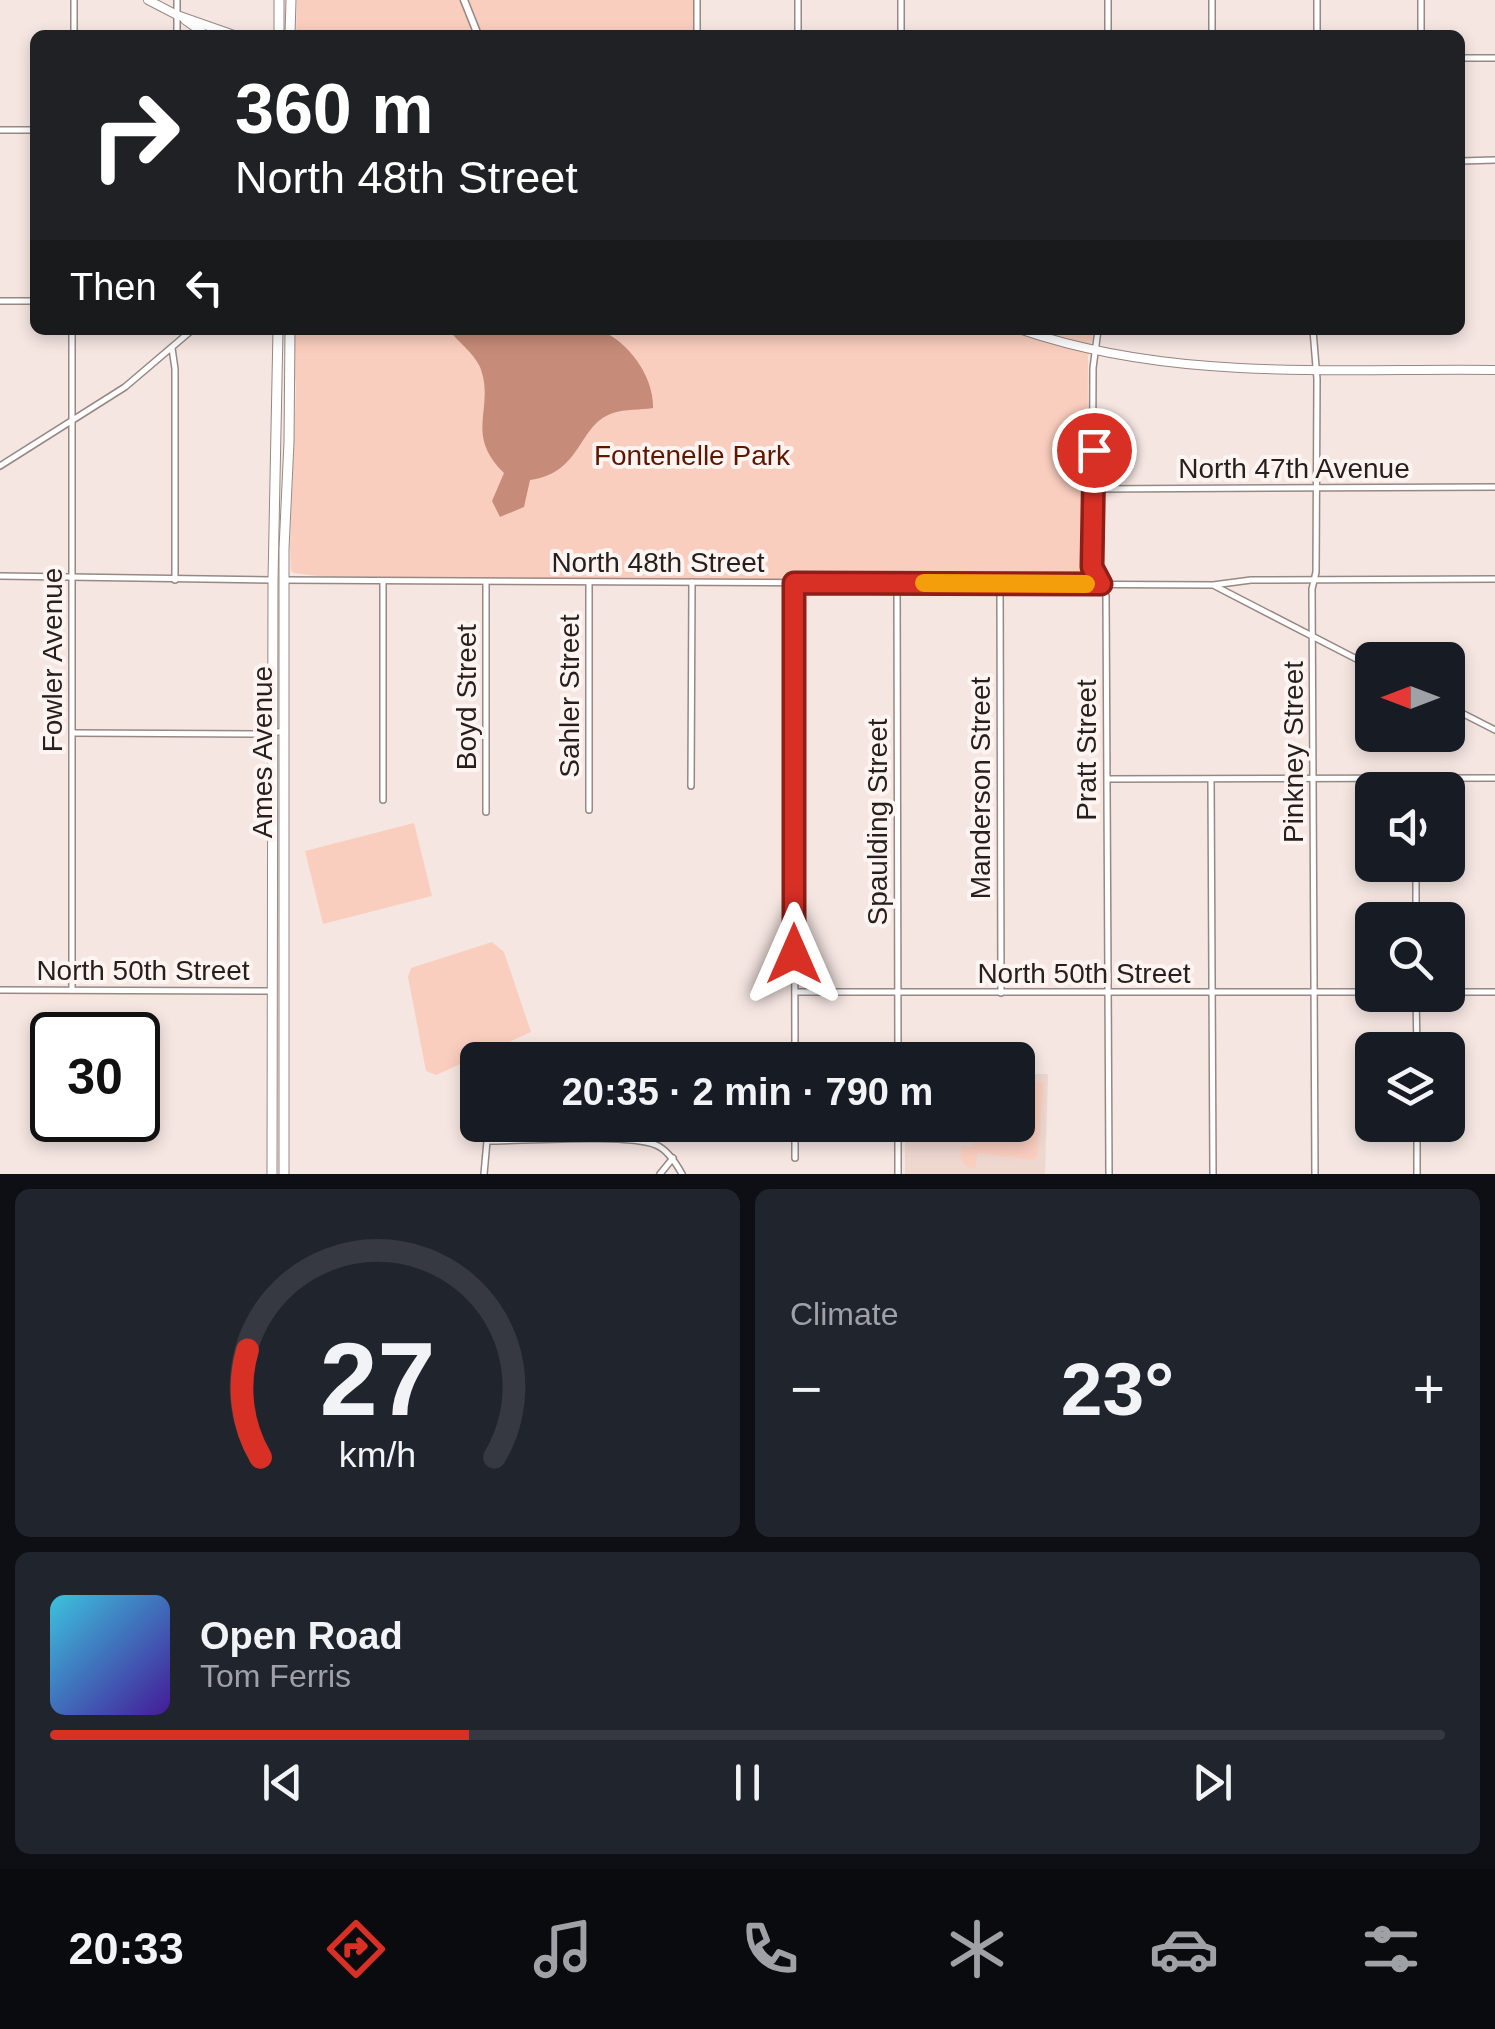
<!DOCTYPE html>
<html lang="en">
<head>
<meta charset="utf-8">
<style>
  :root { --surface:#171b24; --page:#20242c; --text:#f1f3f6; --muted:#9ea1a6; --line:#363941; --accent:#d93025 }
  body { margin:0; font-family:Arial,sans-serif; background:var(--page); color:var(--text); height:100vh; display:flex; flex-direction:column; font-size:38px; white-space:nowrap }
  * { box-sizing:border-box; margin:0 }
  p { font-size:32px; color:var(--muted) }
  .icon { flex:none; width:55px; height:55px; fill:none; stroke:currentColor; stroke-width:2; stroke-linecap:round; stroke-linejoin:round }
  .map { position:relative; height:1174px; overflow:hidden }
  .sheet { display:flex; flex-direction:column; gap:15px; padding:15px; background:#0d0f14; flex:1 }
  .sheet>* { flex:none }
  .top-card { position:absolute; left:30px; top:30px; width:1435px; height:305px; border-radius:15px; box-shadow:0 5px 15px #0003; background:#202124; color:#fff; overflow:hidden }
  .needle { width:65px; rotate:270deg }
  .buttons { position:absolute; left:1355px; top:642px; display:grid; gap:20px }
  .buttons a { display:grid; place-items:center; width:110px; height:110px; border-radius:15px; background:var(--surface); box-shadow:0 5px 15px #0003; font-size:50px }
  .speed { position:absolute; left:30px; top:1012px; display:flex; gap:20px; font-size:50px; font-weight:700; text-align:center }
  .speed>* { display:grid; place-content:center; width:130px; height:130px; border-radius:50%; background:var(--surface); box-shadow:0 5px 15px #0003; line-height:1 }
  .speed .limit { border:5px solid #111; border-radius:15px; background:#fff; color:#111 }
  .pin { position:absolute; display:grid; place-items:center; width:85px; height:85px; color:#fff; margin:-42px; border:5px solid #fff; border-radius:50%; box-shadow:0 2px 10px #0007 }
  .me { position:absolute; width:110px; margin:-55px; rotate:0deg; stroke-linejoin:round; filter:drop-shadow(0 0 8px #0008) }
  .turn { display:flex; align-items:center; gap:35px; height:210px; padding:0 40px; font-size:45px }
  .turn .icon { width:130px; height:130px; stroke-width:2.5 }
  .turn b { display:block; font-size:70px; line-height:85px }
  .then { display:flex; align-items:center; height:95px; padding:0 40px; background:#0003; gap:20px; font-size:38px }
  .big { font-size:75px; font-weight:700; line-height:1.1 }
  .sheet .tile { flex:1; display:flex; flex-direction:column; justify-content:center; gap:15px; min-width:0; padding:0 35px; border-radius:15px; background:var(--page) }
  .sheet .dial { align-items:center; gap:0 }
  .dial svg { height:260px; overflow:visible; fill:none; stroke:var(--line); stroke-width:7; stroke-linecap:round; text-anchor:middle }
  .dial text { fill:var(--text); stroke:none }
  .song { display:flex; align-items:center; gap:30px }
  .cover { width:120px; height:120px; border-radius:15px; background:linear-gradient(135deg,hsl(190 70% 55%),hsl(260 70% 35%)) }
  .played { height:10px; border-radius:5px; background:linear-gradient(90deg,var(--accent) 30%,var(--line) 30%) }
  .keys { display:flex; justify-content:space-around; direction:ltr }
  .heat { display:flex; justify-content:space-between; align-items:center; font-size:55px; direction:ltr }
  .sheet .tiles { flex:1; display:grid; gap:15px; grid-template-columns:1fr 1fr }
  .tile:last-child { grid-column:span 2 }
  .trip { position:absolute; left:460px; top:1042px; width:575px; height:100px; border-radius:15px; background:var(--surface); box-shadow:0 5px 15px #0003; font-weight:700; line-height:100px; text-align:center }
  .tabs { display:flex; height:160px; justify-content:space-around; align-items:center; background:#090b0e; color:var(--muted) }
  .tabs .icon { width:70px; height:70px }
  .tabs .current { color:var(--accent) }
  .tabs b { font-size:45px; color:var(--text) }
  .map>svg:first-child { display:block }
</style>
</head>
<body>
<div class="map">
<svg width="1495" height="1174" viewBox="0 0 1495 1174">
  <rect width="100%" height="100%" fill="#f5e6e1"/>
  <!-- built -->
  <path fill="#eed7cf" d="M1018 1074H1048L1045 1174H905V1125H1018Z"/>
  <!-- green -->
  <g fill="#facebf">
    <path d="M297 0H693V35H296Z"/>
    <path d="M291 330H1094L1088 357 1087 575 1083 580 332 578 294 573 291 571 290 546 296 387Z"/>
    <path d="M414 823 432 896 323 924 305 851Z"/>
    <path d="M492 942 504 952 531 1032 436 1075 426 1071 408 977 411 968Z"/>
    <path d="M1018 1081 1044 1083 1037 1157 1032 1160 978 1153 975 1169 967 1167 960 1158 962 1146 973 1147 978 1125H1018Z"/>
  </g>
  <!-- water -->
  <path fill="#c68c79" d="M449 330H600C629 342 654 377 653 408 641 410 625 409 613 413 577 425 583 473 530 480L524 507 500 517 492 501 504 473C463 433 496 408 480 367 473 352 459 343 449 330Z"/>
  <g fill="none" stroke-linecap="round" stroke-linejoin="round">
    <defs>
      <g id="minor">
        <path d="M1317 0V35"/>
        <path d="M1421 0V35"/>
        <path d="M74 35V0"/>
        <path d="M177 35V0"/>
        <path d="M697 35V0"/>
        <path d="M798 35V0"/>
        <path d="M901 35V0"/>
        <path d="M1108 35V0"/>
        <path d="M1212 35V0"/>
        <path d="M1460 58H1495"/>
        <path d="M0 130H35"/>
        <path d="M1460 161 1495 160"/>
        <path d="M0 301H35"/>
        <path d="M1098 330 1093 368 1092 567 1106 596 1109 1174"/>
        <path d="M1313 330 1317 379 1316 572 1312 589 1315 1174"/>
        <path d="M172 348 175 369V580"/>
        <path d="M0 466 125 387 192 330"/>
        <path d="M1094 489 1495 487"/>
        <path d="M0 576 272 580"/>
        <path d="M283 580 1213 585 1251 580 1495 579"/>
        <path d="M383 581V800"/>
        <path d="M589 582V810"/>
        <path d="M794 583 795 1060"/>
        <path d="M897 583 898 1060"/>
        <path d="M1000 583 1001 993"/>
        <path d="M1215 586 1372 667"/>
        <path d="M1448 706 1495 730"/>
        <path d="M73 733 265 734 284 731"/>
        <path d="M1108 779 1495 778"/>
        <path d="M1211 779 1213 1174"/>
        <path d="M1415 779V790"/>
        <path d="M691 786 692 582"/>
        <path d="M486 812V582"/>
        <path d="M1416 865V920"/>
        <path d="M0 990 272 991"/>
        <path d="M72 990V330"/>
        <path d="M795 992H1372"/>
        <path d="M1448 992H1495"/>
        <path d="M1416 995 1417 1050"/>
        <path d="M795 1125V1158"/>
        <path d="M898 1125V1174"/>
        <path d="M1417 1125V1174"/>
        <path d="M484 1174 487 1141C522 1141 629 1133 656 1145 668 1150 676 1163 682 1174"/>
        <path d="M660 1174 673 1158"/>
      </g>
      <path id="tertiary" d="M464 0 478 35"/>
      <g id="secondary">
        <path d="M148 0 177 15 234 35"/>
        <path d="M185 20 206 35"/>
        <path d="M1022 330C1174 382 1337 368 1495 370"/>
      </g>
      <g id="primary">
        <path d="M279 35V0"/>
        <path d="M290 35 291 0"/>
        <path d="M272 1174 273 580 278 330"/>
        <path d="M284 1174V549L289 442 290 330"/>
      </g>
    </defs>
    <!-- minor casing -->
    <use href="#minor" stroke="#978884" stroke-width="8"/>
    <!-- tertiary casing -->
    <use href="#tertiary" stroke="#978884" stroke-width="9"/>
    <!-- secondary casing -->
    <use href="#secondary" stroke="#978884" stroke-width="10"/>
    <!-- primary casing -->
    <use href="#primary" stroke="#978884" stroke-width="11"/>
    <!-- minor -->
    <use href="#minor" stroke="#fff" stroke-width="5"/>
    <!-- tertiary -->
    <use href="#tertiary" stroke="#fff" stroke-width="6"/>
    <!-- secondary -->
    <use href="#secondary" stroke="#fff" stroke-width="8"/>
    <!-- primary -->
    <use href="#primary" stroke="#fff" stroke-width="9"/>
  </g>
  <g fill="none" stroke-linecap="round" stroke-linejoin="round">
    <defs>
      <path id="route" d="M794 954V583L1101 584 1092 567 1094 450"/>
    </defs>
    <!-- route casing -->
    <use href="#route" stroke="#8d1f18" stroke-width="25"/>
    <!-- route -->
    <use href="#route" stroke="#d93025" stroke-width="18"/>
    <!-- slow -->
    <path stroke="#f59e0b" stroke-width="18" d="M924 583 1086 584"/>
  </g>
  <g text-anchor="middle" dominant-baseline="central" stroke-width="8" stroke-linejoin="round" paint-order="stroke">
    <!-- park labels -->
    <g font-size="28" fill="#5d1700" stroke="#fef4f1">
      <text x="692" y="455">Fontenelle Park</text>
    </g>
    <!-- street labels -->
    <g font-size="28" fill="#251f1d" stroke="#fef4f1">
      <text x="1294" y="468">North 47th Avenue</text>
      <text x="658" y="562">North 48th Street</text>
      <text transform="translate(52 660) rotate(-90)">Fowler Avenue</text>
      <text transform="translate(569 696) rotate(-90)">Sahler Street</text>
      <text transform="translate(466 697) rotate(-90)">Boyd Street</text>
      <text transform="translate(1086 750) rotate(-90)">Pratt Street</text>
      <text transform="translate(262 752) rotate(-90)">Ames Avenue</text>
      <text transform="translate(1293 752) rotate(-90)">Pinkney Street</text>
      <text transform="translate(980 788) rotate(-90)">Manderson Street</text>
      <text transform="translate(877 822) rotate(-90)">Spaulding Street</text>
      <text x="143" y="970">North 50th Street</text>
      <text x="1084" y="973">North 50th Street</text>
    </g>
  </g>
</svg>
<div class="buttons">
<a><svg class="needle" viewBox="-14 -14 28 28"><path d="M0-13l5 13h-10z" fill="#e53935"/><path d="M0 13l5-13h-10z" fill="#9ea1a6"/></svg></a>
<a><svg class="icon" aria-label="sound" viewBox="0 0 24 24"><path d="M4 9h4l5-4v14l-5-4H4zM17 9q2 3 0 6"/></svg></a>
<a><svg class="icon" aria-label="search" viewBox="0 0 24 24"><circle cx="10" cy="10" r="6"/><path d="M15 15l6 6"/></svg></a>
<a><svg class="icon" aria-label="layers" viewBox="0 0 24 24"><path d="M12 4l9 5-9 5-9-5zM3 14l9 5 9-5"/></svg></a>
</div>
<div class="speed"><div class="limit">30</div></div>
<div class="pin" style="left:1094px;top:450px;background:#d93025"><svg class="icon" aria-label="arrive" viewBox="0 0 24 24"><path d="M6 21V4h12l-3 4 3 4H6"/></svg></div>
<svg class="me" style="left:794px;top:954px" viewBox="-20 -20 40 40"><path d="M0-17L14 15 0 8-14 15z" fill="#d93025" stroke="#fff" stroke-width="4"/></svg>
<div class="trip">20:35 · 2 min · 790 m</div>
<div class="top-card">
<div class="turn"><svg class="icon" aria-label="right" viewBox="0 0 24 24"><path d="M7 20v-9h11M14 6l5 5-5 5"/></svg><div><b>360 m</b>North 48th Street</div></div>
<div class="then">Then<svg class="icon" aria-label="left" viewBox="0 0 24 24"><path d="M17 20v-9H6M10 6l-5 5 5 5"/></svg></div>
</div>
</div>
<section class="sheet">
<div class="tiles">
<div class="tile dial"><svg viewBox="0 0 100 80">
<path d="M14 69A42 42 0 1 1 86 69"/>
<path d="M14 69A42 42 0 0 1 10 36" stroke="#d93025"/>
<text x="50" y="56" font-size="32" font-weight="700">27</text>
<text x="50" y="72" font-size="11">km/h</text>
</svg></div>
<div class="tile"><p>Climate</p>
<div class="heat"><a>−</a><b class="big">23°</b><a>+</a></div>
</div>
<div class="tile">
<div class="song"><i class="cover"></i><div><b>Open Road</b><p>Tom Ferris</p></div></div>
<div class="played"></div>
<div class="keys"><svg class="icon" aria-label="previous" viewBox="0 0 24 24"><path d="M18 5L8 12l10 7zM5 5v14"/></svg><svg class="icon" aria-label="pause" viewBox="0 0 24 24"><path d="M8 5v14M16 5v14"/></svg><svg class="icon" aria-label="next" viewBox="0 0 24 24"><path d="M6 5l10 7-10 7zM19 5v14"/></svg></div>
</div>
</div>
</section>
<nav class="tabs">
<b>20:33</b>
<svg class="icon current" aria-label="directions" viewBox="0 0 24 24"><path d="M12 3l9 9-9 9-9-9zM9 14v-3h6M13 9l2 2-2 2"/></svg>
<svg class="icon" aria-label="music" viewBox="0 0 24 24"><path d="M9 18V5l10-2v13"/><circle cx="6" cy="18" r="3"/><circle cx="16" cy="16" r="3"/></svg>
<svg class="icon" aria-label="phone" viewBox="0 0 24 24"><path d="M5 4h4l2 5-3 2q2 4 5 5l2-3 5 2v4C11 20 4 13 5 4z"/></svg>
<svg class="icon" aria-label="climate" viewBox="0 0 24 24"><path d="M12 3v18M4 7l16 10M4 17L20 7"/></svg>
<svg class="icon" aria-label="car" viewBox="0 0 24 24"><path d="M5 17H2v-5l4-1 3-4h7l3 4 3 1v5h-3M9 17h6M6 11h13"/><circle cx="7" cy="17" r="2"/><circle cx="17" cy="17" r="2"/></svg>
<svg class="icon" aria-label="filters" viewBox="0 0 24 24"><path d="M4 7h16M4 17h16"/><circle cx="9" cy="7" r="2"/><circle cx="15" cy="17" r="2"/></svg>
</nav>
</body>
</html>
